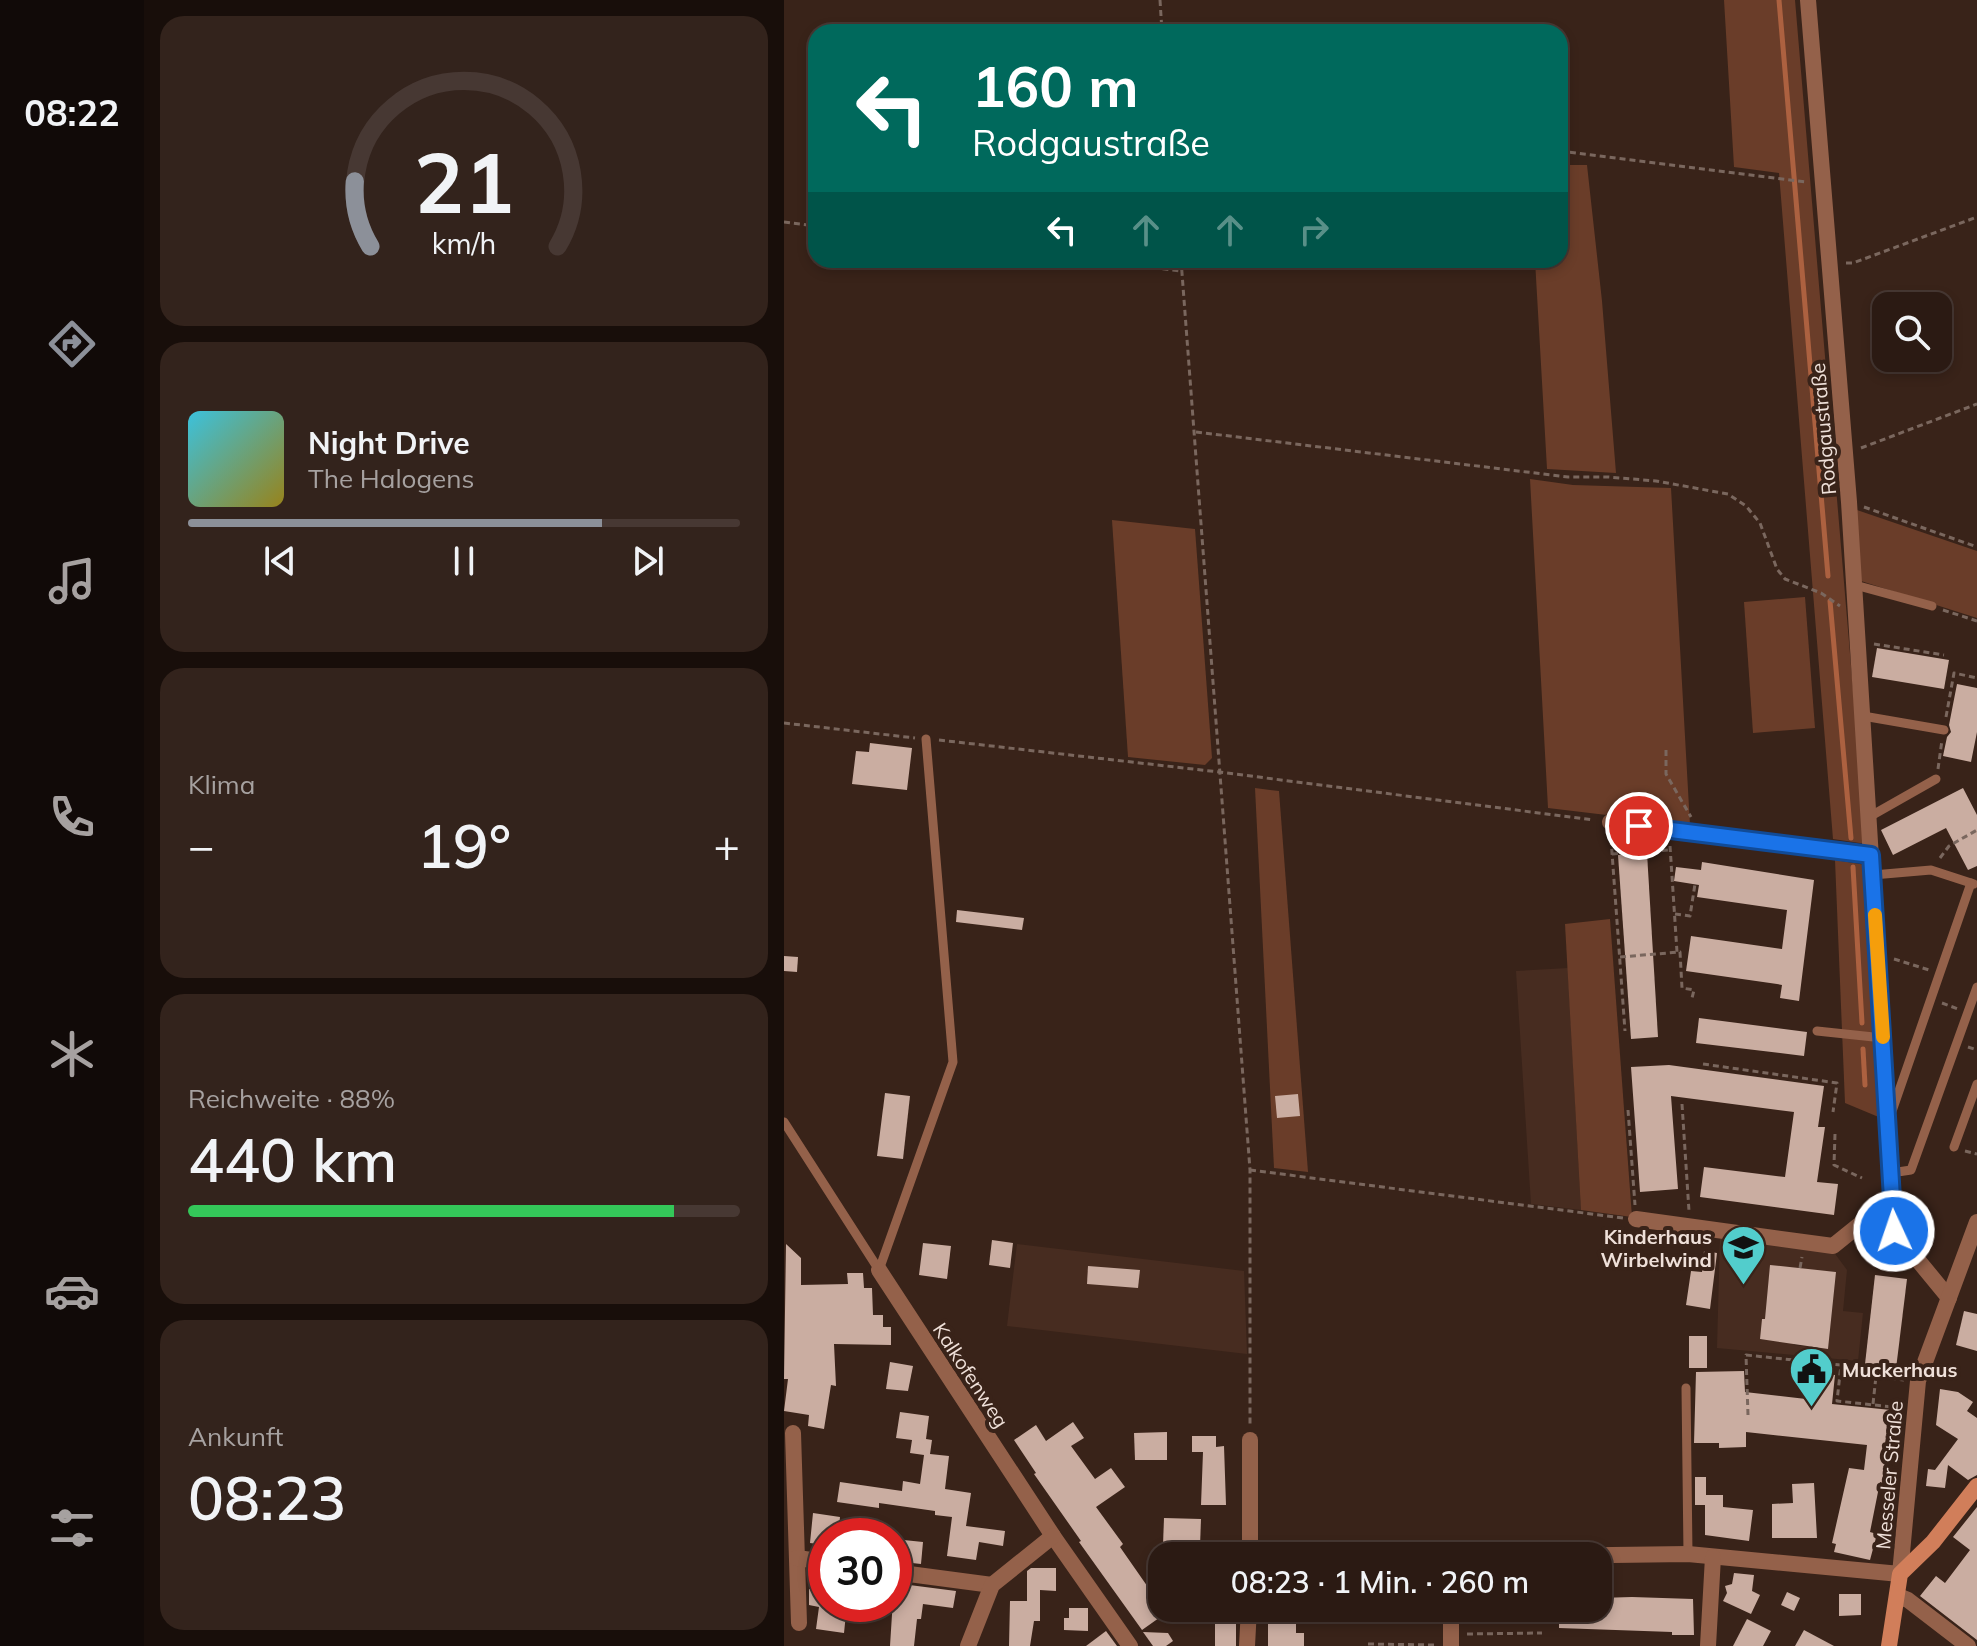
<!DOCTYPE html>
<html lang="de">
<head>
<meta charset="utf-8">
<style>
  :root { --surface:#2b1a13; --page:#33231c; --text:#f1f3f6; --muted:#a6a1a0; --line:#473833; --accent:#8c9099 }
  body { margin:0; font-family:Mulish,sans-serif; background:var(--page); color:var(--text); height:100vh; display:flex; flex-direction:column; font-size:30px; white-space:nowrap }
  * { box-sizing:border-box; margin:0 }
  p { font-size:26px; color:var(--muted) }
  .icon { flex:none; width:44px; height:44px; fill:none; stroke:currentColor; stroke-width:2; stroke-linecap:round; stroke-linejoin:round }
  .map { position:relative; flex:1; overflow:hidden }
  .sheet { display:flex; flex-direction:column; gap:16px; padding:16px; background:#180e0a; width:640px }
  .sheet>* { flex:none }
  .top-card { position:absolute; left:24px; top:24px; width:760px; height:244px; border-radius:24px; box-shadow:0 4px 12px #0003,0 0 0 2px var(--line); background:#00695c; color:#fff; overflow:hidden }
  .controls { position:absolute; left:1088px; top:292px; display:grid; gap:16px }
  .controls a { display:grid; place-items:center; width:80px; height:80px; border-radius:16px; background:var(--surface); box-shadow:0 4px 12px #0003,0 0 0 2px var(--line); font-size:40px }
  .speed { position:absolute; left:24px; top:1518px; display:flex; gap:16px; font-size:40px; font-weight:700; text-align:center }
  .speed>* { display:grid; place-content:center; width:104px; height:104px; border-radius:50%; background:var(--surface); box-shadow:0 4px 12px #0003,0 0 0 2px var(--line); line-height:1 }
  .speed .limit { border:12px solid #d22; background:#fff; color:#111 }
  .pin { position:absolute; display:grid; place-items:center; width:68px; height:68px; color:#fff; margin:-34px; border:4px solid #fff; border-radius:50%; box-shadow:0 2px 8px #0007 }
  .me { position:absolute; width:88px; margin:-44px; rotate:357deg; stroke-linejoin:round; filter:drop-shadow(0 0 6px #0008) }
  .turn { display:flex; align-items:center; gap:28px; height:168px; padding:0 32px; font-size:36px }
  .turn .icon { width:104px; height:104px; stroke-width:2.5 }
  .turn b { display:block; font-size:56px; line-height:68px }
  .lanes { display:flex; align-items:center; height:76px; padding:0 32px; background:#0003; justify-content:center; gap:40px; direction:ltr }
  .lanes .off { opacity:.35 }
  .big { font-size:60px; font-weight:600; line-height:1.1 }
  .sheet .tile { flex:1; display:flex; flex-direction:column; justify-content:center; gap:12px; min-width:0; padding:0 28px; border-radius:24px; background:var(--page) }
  .sheet .dial { align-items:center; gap:0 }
  .dial svg { height:208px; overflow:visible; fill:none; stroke:var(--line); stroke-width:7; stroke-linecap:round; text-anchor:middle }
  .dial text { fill:var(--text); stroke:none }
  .song { display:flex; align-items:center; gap:24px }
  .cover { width:96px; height:96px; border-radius:12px; background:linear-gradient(135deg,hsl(190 70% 55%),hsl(50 70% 35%)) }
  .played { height:8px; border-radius:4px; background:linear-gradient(90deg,var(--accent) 75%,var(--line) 75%) }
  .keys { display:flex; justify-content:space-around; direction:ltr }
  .heat { display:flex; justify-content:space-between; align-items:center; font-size:44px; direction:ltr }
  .charge { height:12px; border-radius:6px; background:linear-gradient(90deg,#34c759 88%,var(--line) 0) }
  .trip { position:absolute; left:364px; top:1542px; width:464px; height:80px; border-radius:24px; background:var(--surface); box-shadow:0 4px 12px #0003,0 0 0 2px var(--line); font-weight:600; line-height:80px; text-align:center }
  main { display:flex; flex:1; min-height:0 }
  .tab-bar { display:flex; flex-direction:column; width:144px; justify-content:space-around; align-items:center; background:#110a08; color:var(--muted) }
  .tab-bar .icon { width:56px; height:56px }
  .tab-bar .active { color:var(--accent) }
  .tab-bar b { font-size:36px; color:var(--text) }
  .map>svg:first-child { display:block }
</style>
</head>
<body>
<main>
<nav class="tab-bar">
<b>08:22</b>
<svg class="icon active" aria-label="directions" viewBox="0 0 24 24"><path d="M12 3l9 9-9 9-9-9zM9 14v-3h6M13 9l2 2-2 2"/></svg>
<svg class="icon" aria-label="music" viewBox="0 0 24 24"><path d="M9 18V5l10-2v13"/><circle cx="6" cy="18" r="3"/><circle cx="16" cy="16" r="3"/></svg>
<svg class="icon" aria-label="phone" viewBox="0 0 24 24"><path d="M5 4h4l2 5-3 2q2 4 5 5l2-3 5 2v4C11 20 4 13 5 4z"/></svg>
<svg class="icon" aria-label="climate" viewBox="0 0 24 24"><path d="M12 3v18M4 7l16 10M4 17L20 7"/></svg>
<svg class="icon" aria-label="car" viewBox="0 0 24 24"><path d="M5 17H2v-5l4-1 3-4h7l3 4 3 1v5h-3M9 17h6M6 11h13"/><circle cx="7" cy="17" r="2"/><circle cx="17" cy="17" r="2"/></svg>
<svg class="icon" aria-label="filters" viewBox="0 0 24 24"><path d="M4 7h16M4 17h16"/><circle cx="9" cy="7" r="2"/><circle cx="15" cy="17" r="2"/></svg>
</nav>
<section class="sheet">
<div class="tile dial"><svg viewBox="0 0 100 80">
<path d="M14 69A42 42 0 1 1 86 69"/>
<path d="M14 69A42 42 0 0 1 8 44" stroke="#8c9099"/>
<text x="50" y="56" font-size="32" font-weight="700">21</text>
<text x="50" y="72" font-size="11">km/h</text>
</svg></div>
<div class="tile">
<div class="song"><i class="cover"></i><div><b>Night Drive</b><p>The Halogens</p></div></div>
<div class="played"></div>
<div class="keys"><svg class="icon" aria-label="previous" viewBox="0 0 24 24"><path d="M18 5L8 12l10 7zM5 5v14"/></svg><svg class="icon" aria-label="pause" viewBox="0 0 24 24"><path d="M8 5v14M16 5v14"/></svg><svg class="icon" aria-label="next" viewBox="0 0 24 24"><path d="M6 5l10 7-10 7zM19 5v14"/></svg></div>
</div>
<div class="tile"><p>Klima</p>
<div class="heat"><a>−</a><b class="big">19°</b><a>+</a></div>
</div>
<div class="tile"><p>Reichweite · 88%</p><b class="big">440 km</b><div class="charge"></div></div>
<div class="tile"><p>Ankunft</p><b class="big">08:23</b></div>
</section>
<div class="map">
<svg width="1193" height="1646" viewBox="0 0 1193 1646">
  <rect width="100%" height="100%" fill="#392319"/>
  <!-- built -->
  <g fill="#472c20" fill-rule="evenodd">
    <path d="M784 968 797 1210 747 1204 732 971Z"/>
    <path d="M936 1237 1049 1251 1063 1270 1059 1311 1079 1313 1074 1361 933 1348ZM986 1266 1052 1272 1044 1349 1010 1345 1013 1314 982 1311ZM978 1319 1006 1322 1004 1342 976 1339Z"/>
    <path d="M233 1244 460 1271 463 1354 223 1326Z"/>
  </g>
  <!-- green -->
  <g fill="#6a3d29">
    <path d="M940 0H1011L1082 844 1049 839 995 173 950 167Z"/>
    <path d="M776 165H803L818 301 832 473 763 469 751 260H776Z"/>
    <path d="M746 479 789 485 887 488 906 825 764 808Z"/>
    <path d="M1070 509 1193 551V618L1077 581Z"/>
    <path d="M328 520 411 529 428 758 421 765 344 757Z"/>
    <path d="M1021 597 1031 728 969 733 960 602Z"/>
    <path d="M471 788 495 791 524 1172 490 1168Z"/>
    <path d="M1051 860 1082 865 1097 1118 1061 1103Z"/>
    <path d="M826 919 848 1217 797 1210 781 924Z"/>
  </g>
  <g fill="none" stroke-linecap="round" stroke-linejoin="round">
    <!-- stream -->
    <g stroke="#ac6140" stroke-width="5">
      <path d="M995 0 1044 576"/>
      <path d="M1046 601 1067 838"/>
      <path d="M1069 867 1078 1023"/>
      <path d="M1079 1049 1081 1085"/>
    </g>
  </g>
  <!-- building -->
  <g fill="#caada1">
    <path d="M1093 648 1165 660 1160 689 1088 677Z"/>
    <path d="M1173 684 1193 688V732L1187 762 1159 756 1163 737 1167 732 1165 725Z"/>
    <path d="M86 743 128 748 123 790 68 784 72 751 85 752Z"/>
    <path d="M1179 788 1193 815V866L1184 870 1162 828 1109 855 1097 830Z"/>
    <path d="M863 853 874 1037 847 1039 834 855Z"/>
    <path d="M918 862 1030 880 1015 1001 996 998 998 985 993 984 902 971 907 936 998 949 1003 910 913 897 915 885 890 881 892 867 917 870Z"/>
    <path d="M173 910 240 918 238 930 172 922Z"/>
    <path d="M0 956 14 957 13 972 0 971Z"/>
    <path d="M915 1018 1023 1032 1020 1056 912 1043Z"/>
    <path d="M885 1065 1040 1086 1034 1127H1041L1033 1182 1054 1184 1050 1215 916 1197 920 1167 1001 1177 1010 1112 887 1096 894 1189 856 1192 847 1067Z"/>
    <path d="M101 1093 126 1096 119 1159 93 1156Z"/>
    <path d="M514 1094 516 1116 493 1118 491 1096Z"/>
    <path d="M208 1240 229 1243 226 1268 205 1265Z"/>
    <path d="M139 1243 167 1246 163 1279 135 1275Z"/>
    <path d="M2 1244 17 1258V1285L64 1284 63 1273H79L80 1288H88L89 1315H99V1327H107V1345L50 1344 52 1386 47 1385 40 1429 24 1426 25 1415 0 1411 4 1379H0Z"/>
    <path d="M920 1251 933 1253 926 1309 902 1305 907 1271 918 1272Z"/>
    <path d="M986 1265 1052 1272 1044 1349 976 1339 978 1319H981Z"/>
    <path d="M304 1266 356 1270 354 1288 303 1284Z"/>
    <path d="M1091 1275 1123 1279 1111 1377 1080 1373Z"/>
    <path d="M1180 1311 1193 1314V1351L1172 1345Z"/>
    <rect x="905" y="1336" width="18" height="32"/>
    <path d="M106 1362 129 1366 124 1391 102 1389Z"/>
    <path d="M960 1371 961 1392 1022 1399 1025 1372 1051 1375 1048 1404 1107 1410 1099 1483 1096 1482 1086 1532 1093 1534 1086 1560 1050 1552 1052 1544 1048 1543 1065 1468 1080 1470 1083 1445 962 1432V1447L935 1448V1443H910L912 1372Z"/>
    <path d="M1156 1389 1174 1392 1189 1402 1183 1411 1193 1418V1475L1184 1480 1164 1465 1161 1488 1142 1486 1144 1469 1151 1470 1174 1439 1152 1425Z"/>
    <path d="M116 1412 145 1416 142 1439 148 1440 146 1454 165 1456 161 1489 187 1493 182 1526 221 1531 219 1546 195 1542 192 1560 163 1556 168 1517 151 1515V1511L95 1503V1508L53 1502 56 1482 118 1491 119 1481 136 1484 140 1455 126 1453 128 1440 112 1438Z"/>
    <path d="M289 1422 300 1438 287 1446 311 1479 327 1468 341 1487 312 1507 339 1544 336 1547 382 1613 358 1630 295 1542 297 1541 250 1474 252 1473 230 1440 252 1425 262 1441Z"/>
    <path d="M383 1432V1460H351L350 1433Z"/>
    <path d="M408 1436H432V1447L440 1446 442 1505H417L419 1452H408Z"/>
    <path d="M911 1477H922V1495H939V1507L969 1510 965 1541 921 1535V1505H911Z"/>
    <path d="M1030 1483 1033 1538H988V1504L1009 1503 1008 1484Z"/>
    <path d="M1193 1507V1640L1136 1596 1152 1576 1161 1583 1186 1550 1169 1537Z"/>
    <path d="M29 1513 56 1517 54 1536H42V1545L26 1543Z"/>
    <path d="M380 1518 417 1519 416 1546 379 1545Z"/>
    <path d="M110 1539 139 1542 137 1564 110 1561Z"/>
    <path d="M247 1568H272V1591L256 1590V1621H250L246 1646H225L226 1601H243V1571Z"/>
    <path d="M950 1573 970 1575 968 1591 976 1595 967 1614 939 1601 943 1593 941 1586 948 1584Z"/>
    <path d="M110 1583 172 1591 169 1608 139 1604 137 1619H133L130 1646H106Z"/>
    <path d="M25 1589H42V1604H63L60 1633 32 1629 35 1607 25 1605Z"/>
    <path d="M1003 1592 1016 1598 1010 1611 997 1605Z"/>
    <path d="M1055 1594H1077V1615L1055 1616Z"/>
    <path d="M848 1597 909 1599 910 1635H888V1632L775 1628V1608H815V1598Z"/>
    <path d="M285 1608H304V1631L280 1630V1618H285Z"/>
    <rect x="431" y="1608" width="21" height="38"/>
    <rect x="539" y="1608" width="24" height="15"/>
    <path d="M484 1611H512V1633H520V1646H484Z"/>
    <path d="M963 1619 987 1631 979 1646H949Z"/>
    <path d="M1020 1630 1050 1646H1011Z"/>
    <path d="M322 1631 333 1646H302Z"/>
    <path d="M359 1632 384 1633 389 1641 382 1646H369Z"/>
  </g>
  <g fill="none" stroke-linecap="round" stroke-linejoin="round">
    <!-- path -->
    <g stroke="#7a675e" stroke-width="3" stroke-dasharray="6 4" stroke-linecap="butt">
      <path d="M376 0 378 32"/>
      <path d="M776 151 1022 182"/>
      <path d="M0 222 32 226"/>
      <path d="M309 260 397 271"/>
      <path d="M397 260 466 1170V1426"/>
      <path d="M1062 263H1069L1193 217"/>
      <path d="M412 432 784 477H824L872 481 944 494 962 506 976 523 993 569 1001 579 1037 593 1056 606"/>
      <path d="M1077 448 1193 404"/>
      <path d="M1080 507 1193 547"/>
      <path d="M1159 610 1193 621"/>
      <path d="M1090 644 1160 655"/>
      <path d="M1162 717 1170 673 1193 678"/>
      <path d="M0 723 131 738"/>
      <path d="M155 740 435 772 810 820"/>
      <path d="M882 750V774L907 817"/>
      <path d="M1154 769 1158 740"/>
      <path d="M827 839 841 1031"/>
      <path d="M886 846 893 952"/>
      <path d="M828 854 884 850"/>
      <path d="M1156 858 1165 846 1193 830"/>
      <path d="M891 914 906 916 911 884"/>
      <path d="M836 957 896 952 898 988 910 990 908 998"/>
      <path d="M1110 959 1145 970"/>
      <path d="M1158 1003 1174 1009"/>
      <path d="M1184 1047 1193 1050"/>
      <path d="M919 1064 1053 1083 1049 1112"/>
      <path d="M898 1104 905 1211"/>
      <path d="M844 1110 851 1205"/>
      <path d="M1051 1134 1050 1165 1078 1178"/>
      <path d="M1181 1151 1193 1154"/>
      <path d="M466 1170 839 1218"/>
      <path d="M1016 1268 1018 1257"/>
      <path d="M1056 1372 1120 1380"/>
      <path d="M1089 1404 1092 1376"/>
      <path d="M964 1415 962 1355 1057 1365 1053 1401 1118 1408"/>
      <path d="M683 1634 758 1633"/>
      <path d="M584 1644 651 1645"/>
    </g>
    <!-- lane -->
    <g stroke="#94614a" stroke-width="9">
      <path d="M1071 585 1148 606"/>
      <path d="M1079 716 1160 730"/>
      <path d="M1085 817 1152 779"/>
      <path d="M1089 875 1147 870 1190 884"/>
      <path d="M1033 1031 1099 1038"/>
      <path d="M1107 1114 1187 883"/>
      <path d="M0 1122 95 1270"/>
      <path d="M1170 1147 1193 1084"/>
      <path d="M1107 1173 1127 1170 1193 987"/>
      <path d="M95 1270 169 1062 142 739"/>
      <path d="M902 1388 904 1554"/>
    </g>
    <!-- street -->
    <g stroke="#94614a" stroke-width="16">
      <path d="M1024 0 1065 502 1110 1231 1165 1298"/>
      <path d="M826 822 1087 855"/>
      <path d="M852 1219 1049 1246 1080 1221 1110 1231"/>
      <path d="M95 1270 269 1536 346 1646"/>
      <path d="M9 1433 15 1623"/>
      <path d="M466 1440V1556"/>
      <path d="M752 1556 904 1554 1116 1574 1134 1381 1193 1222"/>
      <path d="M13 1558 42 1562"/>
      <path d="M110 1572 208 1585"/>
      <path d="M1114 1596 1124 1600 1184 1646"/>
      <path d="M667 1608V1646"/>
      <path d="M184 1646 208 1585 269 1536"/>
      <path d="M463 1646 465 1608"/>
      <path d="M924 1646 929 1557"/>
    </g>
    <!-- secondary -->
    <path stroke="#d17e5a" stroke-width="16" d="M1105 1646 1116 1574 1149 1542 1193 1486"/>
  </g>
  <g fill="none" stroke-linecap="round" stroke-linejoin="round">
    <defs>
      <path id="route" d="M855 826 1087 855 1110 1231"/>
    </defs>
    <!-- route casing -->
    <use href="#route" stroke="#114b97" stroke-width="20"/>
    <!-- route -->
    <use href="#route" stroke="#1a73e8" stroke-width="14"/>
    <!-- slow -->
    <path stroke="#f59e0b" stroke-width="14" d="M1091 915 1099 1037"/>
  </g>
  <!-- icons -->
  <defs>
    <symbol id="school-pin" viewBox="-11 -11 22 30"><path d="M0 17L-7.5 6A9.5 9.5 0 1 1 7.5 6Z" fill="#52cdcc" stroke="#392319"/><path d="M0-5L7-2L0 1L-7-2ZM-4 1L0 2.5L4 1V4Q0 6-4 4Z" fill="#111"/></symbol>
    <symbol id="civic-pin" viewBox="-11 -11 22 30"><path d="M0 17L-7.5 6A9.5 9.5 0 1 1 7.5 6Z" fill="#52cdcc" stroke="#392319"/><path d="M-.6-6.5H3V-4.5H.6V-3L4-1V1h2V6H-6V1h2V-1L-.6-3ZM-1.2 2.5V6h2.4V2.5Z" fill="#111"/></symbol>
  </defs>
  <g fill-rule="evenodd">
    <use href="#school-pin" x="934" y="1222" width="51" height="69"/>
    <use href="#civic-pin" x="1002" y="1344" width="51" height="69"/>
  </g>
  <g text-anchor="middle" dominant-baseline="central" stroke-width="8" stroke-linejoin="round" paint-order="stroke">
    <!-- street labels -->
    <g font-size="20" fill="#efe0d9" stroke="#392319">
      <text transform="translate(1039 429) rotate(-95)">Rodgaustraße</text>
      <text transform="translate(187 1375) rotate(57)">Kalkofenweg</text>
      <text transform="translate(1105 1475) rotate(-85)">Messeler Straße</text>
    </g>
    <!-- poi labels -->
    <g font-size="20" font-weight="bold" fill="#efe0d9" stroke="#392319" text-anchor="end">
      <text x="928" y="1236">Kinderhaus<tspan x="928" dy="23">Wirbelwind</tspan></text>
      <text x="1058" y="1369" text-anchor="start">Muckerhaus</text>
    </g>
  </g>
</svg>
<div class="controls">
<a><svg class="icon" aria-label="search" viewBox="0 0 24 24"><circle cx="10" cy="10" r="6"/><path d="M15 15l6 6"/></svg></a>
</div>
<div class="speed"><div class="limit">30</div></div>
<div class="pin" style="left:855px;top:826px;background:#d93025"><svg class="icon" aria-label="arrive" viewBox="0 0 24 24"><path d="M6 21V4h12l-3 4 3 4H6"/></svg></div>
<svg class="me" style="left:1110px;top:1231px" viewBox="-20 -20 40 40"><circle r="17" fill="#1a73e8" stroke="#fff" stroke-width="3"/><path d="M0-11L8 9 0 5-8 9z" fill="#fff"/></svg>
<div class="trip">08:23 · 1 Min. · 260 m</div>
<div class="top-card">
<div class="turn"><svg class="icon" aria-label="left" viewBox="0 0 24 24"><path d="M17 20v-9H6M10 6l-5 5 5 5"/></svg><div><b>160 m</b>Rodgaustraße</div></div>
<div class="lanes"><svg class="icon" aria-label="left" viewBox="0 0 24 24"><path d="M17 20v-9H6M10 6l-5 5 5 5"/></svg><svg class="icon off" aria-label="ahead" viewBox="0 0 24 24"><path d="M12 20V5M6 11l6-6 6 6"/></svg><svg class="icon off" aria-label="ahead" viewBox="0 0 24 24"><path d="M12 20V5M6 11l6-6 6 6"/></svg><svg class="icon off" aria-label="right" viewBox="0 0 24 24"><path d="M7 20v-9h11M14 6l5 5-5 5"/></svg></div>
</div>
</div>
</main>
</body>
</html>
